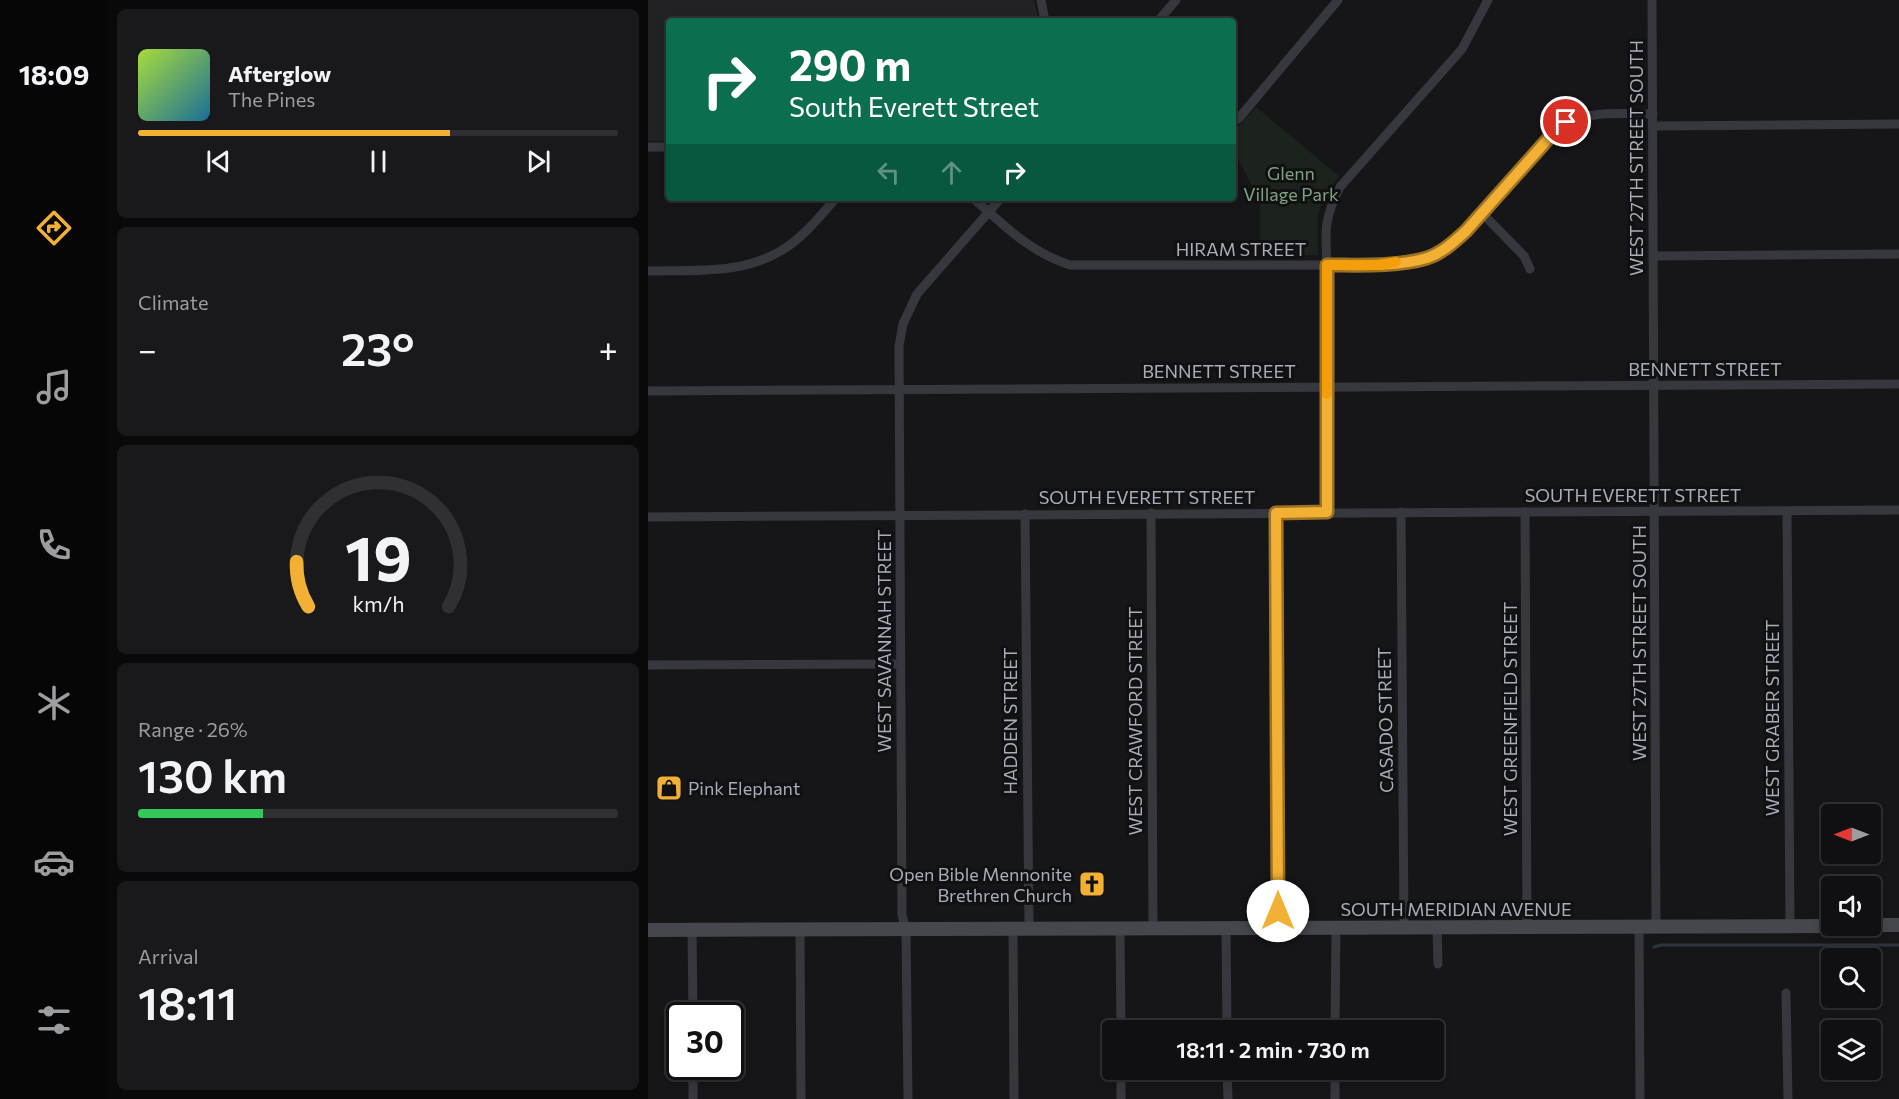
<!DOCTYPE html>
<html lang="en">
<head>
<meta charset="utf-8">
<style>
  :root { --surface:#101012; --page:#19191b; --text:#f1f3f6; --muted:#9c9d9f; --line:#303032; --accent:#f2b134 }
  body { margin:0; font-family:Commissioner,sans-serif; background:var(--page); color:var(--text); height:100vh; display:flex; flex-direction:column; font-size:22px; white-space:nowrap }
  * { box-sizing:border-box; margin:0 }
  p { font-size:20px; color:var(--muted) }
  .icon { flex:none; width:33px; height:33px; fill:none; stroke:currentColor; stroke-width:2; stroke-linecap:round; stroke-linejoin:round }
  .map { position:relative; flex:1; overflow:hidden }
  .panel { display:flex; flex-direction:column; gap:9px; padding:9px; background:#09090a; width:540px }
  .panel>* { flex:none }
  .top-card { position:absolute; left:18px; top:18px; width:570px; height:183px; border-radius:6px; box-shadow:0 3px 9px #0003,0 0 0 2px var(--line); background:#0b6e4f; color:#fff; overflow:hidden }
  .needle { width:39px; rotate:270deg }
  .controls { position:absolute; left:1173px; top:804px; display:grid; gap:12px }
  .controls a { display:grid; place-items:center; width:60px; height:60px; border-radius:6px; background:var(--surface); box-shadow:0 3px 9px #0003,0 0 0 2px var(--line); font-size:30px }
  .speed { position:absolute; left:18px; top:1002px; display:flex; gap:12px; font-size:30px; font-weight:700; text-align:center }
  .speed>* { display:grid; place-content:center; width:78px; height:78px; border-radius:50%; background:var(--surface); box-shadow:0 3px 9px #0003,0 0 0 2px var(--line); line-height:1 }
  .speed .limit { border:3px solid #111; border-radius:9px; background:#fff; color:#111 }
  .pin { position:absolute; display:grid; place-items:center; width:51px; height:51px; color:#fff; margin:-26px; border:3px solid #fff; border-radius:50%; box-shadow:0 2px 6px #0007 }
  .me { position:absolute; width:66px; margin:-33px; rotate:0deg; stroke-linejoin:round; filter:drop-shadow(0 0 4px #0008) }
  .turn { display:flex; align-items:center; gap:21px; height:126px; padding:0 24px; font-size:27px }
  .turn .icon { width:78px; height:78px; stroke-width:2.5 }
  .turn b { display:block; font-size:42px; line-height:51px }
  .lanes { display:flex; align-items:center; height:57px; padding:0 24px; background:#0003; justify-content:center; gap:30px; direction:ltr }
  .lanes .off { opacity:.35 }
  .big { font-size:45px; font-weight:600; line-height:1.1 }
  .panel .widget { flex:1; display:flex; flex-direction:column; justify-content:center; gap:9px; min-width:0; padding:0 21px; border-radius:9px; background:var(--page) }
  .panel .dial { align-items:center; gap:0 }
  .dial svg { height:156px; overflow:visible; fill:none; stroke:var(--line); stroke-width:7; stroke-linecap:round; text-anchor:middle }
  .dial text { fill:var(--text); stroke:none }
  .song { display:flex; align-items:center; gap:18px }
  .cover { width:72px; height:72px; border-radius:9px; background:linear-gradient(135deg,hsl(80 70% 55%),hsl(200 70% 35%)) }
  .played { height:6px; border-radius:3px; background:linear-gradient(90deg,var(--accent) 65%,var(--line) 65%) }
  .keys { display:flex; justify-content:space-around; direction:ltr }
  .heat { display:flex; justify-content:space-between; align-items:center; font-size:33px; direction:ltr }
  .charge { height:9px; border-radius:4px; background:linear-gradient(90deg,#34c759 26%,var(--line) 0) }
  .trip { position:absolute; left:454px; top:1020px; width:342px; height:60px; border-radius:6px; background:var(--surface); box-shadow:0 3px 9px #0003,0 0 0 2px var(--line); font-weight:600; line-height:60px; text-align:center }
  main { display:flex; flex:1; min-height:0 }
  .dock { display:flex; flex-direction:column; width:108px; justify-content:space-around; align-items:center; background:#060607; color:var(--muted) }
  .dock .icon { width:42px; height:42px }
  .dock .active { color:var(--accent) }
  .dock b { font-size:27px; color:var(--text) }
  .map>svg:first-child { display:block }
</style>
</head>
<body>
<main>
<nav class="dock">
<b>18:09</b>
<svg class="icon active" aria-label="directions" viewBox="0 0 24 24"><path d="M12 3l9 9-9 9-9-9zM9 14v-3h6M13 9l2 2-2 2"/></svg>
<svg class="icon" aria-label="music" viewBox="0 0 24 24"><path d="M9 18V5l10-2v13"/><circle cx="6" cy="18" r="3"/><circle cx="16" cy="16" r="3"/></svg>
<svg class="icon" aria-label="phone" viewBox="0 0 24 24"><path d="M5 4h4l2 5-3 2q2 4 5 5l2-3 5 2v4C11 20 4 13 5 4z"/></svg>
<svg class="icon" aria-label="climate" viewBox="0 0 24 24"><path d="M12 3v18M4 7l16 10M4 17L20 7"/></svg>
<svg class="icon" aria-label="car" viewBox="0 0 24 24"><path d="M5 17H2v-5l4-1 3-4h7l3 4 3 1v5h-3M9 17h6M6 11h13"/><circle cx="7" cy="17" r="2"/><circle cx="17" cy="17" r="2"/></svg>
<svg class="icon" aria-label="filters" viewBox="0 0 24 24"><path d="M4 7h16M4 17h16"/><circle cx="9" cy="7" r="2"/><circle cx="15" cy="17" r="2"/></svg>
</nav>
<section class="panel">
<div class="widget">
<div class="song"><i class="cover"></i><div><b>Afterglow</b><p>The Pines</p></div></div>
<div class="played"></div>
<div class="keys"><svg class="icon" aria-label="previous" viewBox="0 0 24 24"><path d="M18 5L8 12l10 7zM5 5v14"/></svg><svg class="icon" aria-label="pause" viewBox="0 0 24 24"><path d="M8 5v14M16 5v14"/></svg><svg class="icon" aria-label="next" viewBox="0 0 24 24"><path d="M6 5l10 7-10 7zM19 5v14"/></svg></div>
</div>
<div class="widget"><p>Climate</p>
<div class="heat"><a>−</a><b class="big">23°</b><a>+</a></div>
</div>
<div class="widget dial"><svg viewBox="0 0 100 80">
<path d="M14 69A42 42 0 1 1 86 69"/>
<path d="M14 69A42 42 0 0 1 8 46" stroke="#f2b134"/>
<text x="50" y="56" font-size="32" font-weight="700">19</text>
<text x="50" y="72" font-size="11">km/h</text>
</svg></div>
<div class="widget"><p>Range · 26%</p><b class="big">130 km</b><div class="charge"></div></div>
<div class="widget"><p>Arrival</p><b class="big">18:11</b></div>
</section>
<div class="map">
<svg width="1251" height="1099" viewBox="0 0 1251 1099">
  <rect width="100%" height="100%" fill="#161618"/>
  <!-- built -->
  <path fill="#222225" d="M0 0H386L391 21H21V141H0Z"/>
  <!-- green -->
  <path fill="#1c231d" d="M608 107 691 176 676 196 670 216V255H612V201L585 150V132Z"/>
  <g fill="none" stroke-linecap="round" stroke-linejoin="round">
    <!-- stream -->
    <path stroke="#2c353c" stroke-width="3" d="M1006 947 1013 945H1251"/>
    <!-- street -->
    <g stroke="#37383d" stroke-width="9">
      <path d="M393 0 397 21"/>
      <path d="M1004 0 1008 927"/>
      <path d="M510 21 528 0"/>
      <path d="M585 122 591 118 690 0"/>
      <path d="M1005 126 1251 124"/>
      <path d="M0 147H21"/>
      <path d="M325 198C357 226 380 251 422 265H731C771 259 787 260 818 231L908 130C934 109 973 114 1005 114"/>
      <path d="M834 213 876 256 882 269"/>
      <path d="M1005 256 1251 254"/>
      <path d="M0 271C48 270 98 275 139 247 158 234 173 215 188 198"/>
      <path d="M0 391 1251 384"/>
      <path d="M1139 511 1142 926"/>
      <path d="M679 512V265C677 231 676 218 692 187L814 49 840 0"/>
      <path d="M753 512 756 928"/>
      <path d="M877 512 879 927"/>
      <path d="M503 513 505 928"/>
      <path d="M628 513 630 928"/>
      <path d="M377 514 381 929"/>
      <path d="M0 517 1251 510"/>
      <path d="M0 665 253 664"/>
      <path d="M991 927 992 1099"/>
      <path d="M578 928 579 1030"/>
      <path d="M789 928 790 964"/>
      <path d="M44 929 45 1016"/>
      <path d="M152 929 153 1099"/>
      <path d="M365 929 366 1099"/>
      <path d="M472 929 473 1030"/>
      <path d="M1138 993 1140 1099"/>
      <path d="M687 1030 688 928"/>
      <path d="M45 1066V1099"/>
      <path d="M473 1070V1099"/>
      <path d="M579 1070 580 1099"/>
      <path d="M260 1099 258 930 254 915 251 346 255 324 269 294 353 198"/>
      <path d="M687 1099V1070"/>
    </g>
    <!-- secondary -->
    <g stroke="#45474d" stroke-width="14">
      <path d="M1222 925H1251"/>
      <path d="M0 930 1184 926"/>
    </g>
  </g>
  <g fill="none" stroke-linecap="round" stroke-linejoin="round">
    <defs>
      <path id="route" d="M630 911 628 513 679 512V265C710 265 749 267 779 258 794 253 806 242 818 231L908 130 918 122"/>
    </defs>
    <!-- route casing -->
    <use href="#route" stroke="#9d7322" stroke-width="15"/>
    <!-- route -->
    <use href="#route" stroke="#f2b134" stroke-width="10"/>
    <!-- slow -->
    <path stroke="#f59e0b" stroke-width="10" d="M679 394V265H731L748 262"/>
  </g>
  <!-- icons -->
  <defs>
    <symbol id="shop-square" viewBox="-11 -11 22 22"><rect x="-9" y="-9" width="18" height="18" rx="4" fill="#f2b134" stroke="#111113"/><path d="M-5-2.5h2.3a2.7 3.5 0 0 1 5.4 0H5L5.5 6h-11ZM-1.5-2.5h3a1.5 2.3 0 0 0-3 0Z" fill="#111"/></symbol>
    <symbol id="church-square" viewBox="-11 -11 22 22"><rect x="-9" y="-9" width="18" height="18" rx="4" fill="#f2b134" stroke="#111113"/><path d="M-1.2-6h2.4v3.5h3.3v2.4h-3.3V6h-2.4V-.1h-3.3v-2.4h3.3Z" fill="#111"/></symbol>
  </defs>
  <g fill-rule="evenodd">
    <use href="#shop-square" x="6" y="773" width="30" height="30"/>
    <use href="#church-square" x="429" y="869" width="30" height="30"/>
  </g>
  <g text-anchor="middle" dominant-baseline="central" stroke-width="6" stroke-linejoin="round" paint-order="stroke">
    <!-- street labels -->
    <g font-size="18" fill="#a8adb8" stroke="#111113">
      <text transform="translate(988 158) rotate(-90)">WEST 27TH STREET SOUTH</text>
      <text x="593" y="249">HIRAM STREET</text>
      <text x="1057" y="369">BENNETT STREET</text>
      <text x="571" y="371">BENNETT STREET</text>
      <text x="985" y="495">SOUTH EVERETT STREET</text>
      <text x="499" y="497">SOUTH EVERETT STREET</text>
      <text transform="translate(236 641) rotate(-90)">WEST SAVANNAH STREET</text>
      <text transform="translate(991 643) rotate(-90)">WEST 27TH STREET SOUTH</text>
      <text transform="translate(1124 718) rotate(-90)">WEST GRABER STREET</text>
      <text transform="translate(862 719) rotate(-90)">WEST GREENFIELD STREET</text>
      <text transform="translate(737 720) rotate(-91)">CASADO STREET</text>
      <text transform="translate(362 721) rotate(-90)">HADDEN STREET</text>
      <text transform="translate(487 721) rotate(-90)">WEST CRAWFORD STREET</text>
      <text x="808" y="909">SOUTH MERIDIAN AVENUE</text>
    </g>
    <!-- park labels -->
    <g font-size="18" fill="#7fa381" stroke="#111113">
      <text x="643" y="173">Glenn<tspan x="643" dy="21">Village Park</tspan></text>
    </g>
    <!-- poi labels -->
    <g font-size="18" fill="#a8adb8" stroke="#111113" text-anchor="start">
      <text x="40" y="788">Pink Elephant</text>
      <text x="424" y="874" text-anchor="end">Open Bible Mennonite<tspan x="424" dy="21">Brethren Church</tspan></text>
    </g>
  </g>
</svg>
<div class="controls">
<a><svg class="needle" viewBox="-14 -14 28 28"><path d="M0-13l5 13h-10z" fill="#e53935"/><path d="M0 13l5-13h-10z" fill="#9c9d9f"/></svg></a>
<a><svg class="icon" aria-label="sound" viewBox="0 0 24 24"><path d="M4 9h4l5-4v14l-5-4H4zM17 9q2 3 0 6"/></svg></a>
<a><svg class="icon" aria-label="search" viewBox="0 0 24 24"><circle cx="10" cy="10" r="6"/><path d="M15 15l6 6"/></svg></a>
<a><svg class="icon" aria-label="layers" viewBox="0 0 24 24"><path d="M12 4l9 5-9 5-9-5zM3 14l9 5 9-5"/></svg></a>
</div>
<div class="speed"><div class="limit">30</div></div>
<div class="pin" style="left:918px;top:122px;background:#d93025"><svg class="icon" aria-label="arrive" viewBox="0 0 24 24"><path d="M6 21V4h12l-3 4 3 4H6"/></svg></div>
<svg class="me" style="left:630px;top:911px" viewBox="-20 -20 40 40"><circle r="19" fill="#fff"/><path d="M0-13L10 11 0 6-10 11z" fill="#f2b134"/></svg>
<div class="trip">18:11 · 2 min · 730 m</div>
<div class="top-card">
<div class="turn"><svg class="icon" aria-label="right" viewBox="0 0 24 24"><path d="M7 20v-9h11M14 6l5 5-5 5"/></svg><div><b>290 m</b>South Everett Street</div></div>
<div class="lanes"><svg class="icon off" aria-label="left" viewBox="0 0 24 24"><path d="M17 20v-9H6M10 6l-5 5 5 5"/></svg><svg class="icon off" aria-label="ahead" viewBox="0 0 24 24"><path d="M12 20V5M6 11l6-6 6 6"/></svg><svg class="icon" aria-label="right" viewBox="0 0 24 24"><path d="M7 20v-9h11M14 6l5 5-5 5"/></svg></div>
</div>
</div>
</main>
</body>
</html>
